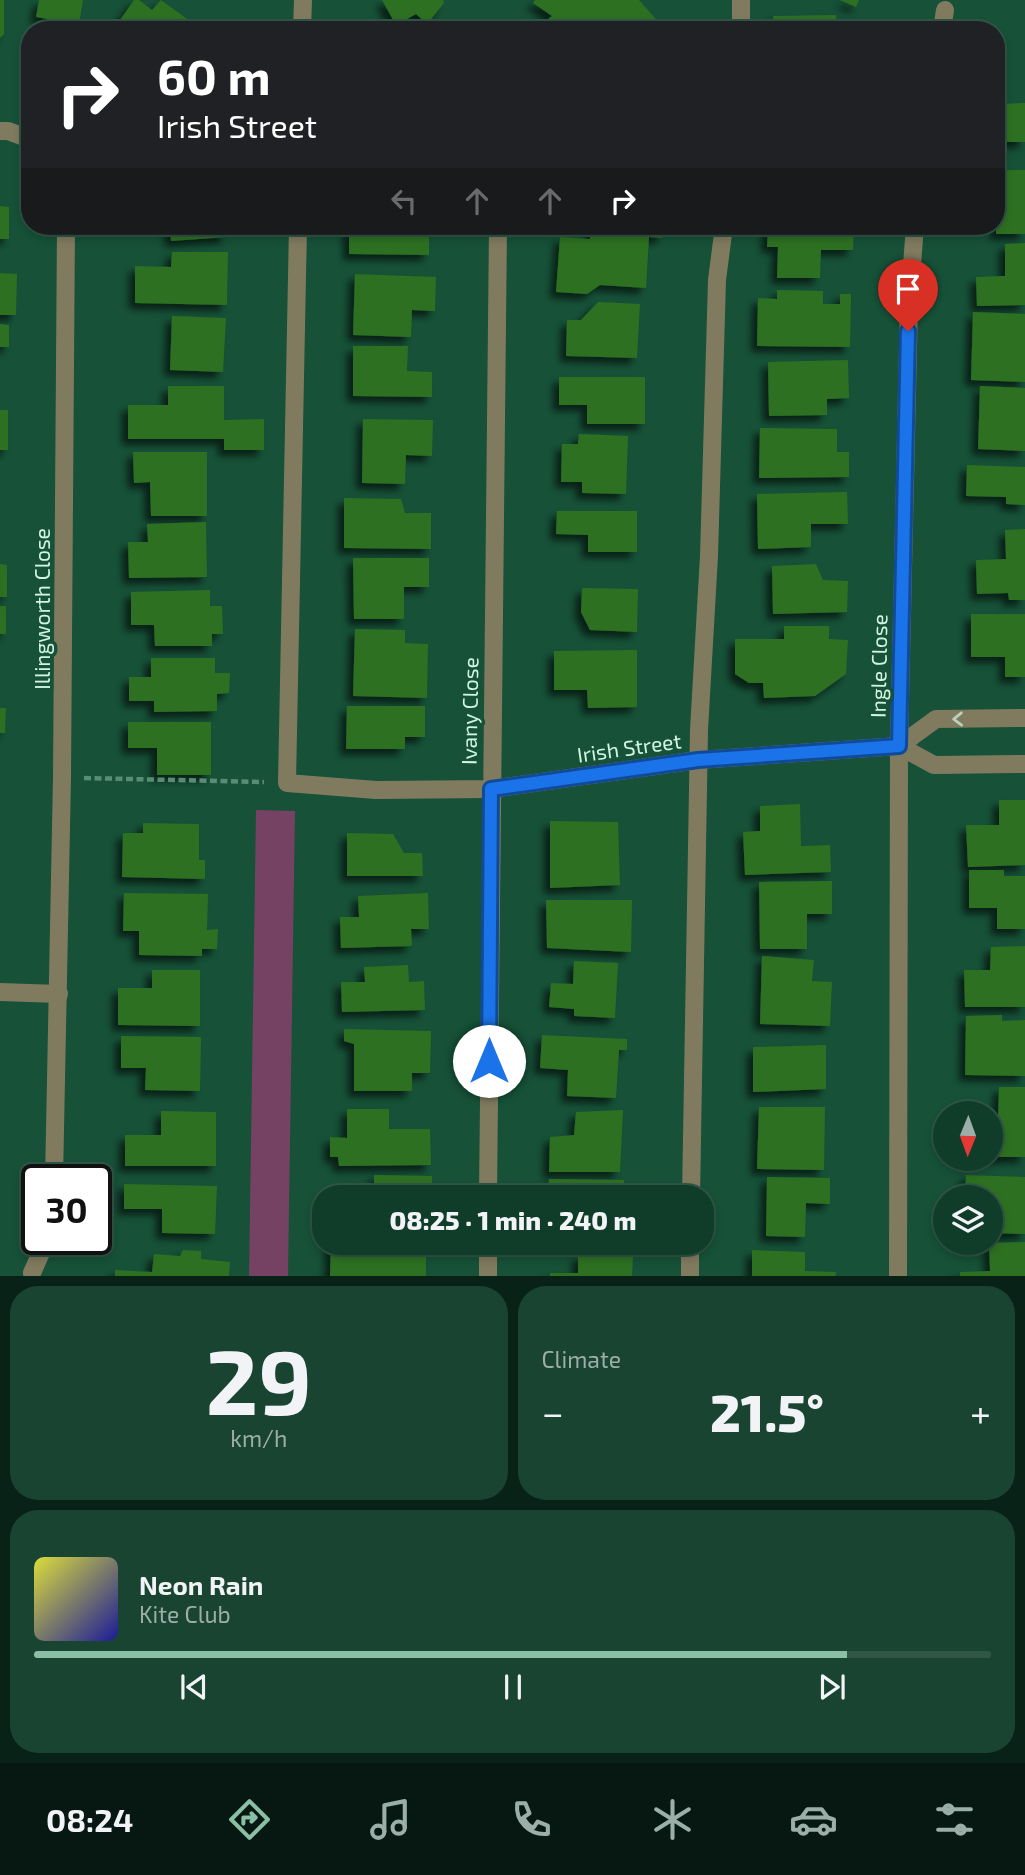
<!DOCTYPE html>
<html lang="en">
<head>
<meta charset="utf-8">
<style>
  :root { --surface:#103d2a; --page:#194432; --text:#f1f3f6; --muted:#9caea8; --line:#305647; --accent:#8abfa5 }
  body { margin:0; font-family:"Exo 2",sans-serif; background:var(--page); color:var(--text); height:100vh; display:flex; flex-direction:column; font-size:26px; white-space:nowrap }
  * { box-sizing:border-box; margin:0 }
  p { font-size:23px; color:var(--muted) }
  .icon { flex:none; width:38px; height:38px; fill:none; stroke:currentColor; stroke-width:2; stroke-linecap:round; stroke-linejoin:round }
  .map { position:relative; height:1276px; overflow:hidden }
  .sheet { display:flex; flex-direction:column; gap:10px; padding:10px; background:#092217; flex:1 }
  .sheet>* { flex:none }
  .guide { position:absolute; left:21px; top:21px; width:984px; height:214px; border-radius:28px; box-shadow:0 4px 10px #0003,0 0 0 2px var(--line); background:#202124; color:#fff; overflow:hidden }
  .needle { width:46px; rotate:181deg }
  .fabs { position:absolute; left:933px; top:1101px; display:grid; gap:14px }
  .fabs a { display:grid; place-items:center; width:70px; height:70px; border-radius:50%; background:var(--surface); box-shadow:0 4px 10px #0003,0 0 0 2px var(--line); font-size:35px }
  .speed { position:absolute; left:21px; top:1164px; display:flex; gap:14px; font-size:35px; font-weight:700; text-align:center }
  .speed>* { display:grid; place-content:center; width:91px; height:91px; border-radius:50%; background:var(--surface); box-shadow:0 4px 10px #0003,0 0 0 2px var(--line); line-height:1 }
  .speed .limit { border:4px solid #111; border-radius:10px; background:#fff; color:#111 }
  .pin { position:absolute; display:grid; place-items:center; width:60px; height:60px; color:#fff; margin:-72px -30px; border-radius:50% 50% 50% 0; rotate:-45deg; box-shadow:0 0 7px #0007 }
  .pin .icon { rotate:45deg }
  .me { position:absolute; width:77px; margin:-38px; rotate:0deg; stroke-linejoin:round; filter:drop-shadow(0 0 5px #0008) }
  .turn { display:flex; align-items:center; gap:24px; height:147px; padding:0 21px; font-size:32px }
  .turn .icon { width:91px; height:91px; stroke-width:2.5 }
  .turn b { display:block; font-size:49px; line-height:60px }
  .lanes { display:flex; align-items:center; height:66px; padding:0 21px; background:#0003; justify-content:center; gap:35px; direction:ltr }
  .lanes .off { opacity:.35 }
  .big { font-size:52px; font-weight:800; line-height:1.1 }
  .sheet .card { flex:1; display:flex; flex-direction:column; justify-content:center; gap:10px; min-width:0; padding:0 24px; border-radius:28px; background:var(--page) }
  .sheet .dial { align-items:center; gap:0 }
  .dial b { font-size:91px; line-height:1 }
  .song { display:flex; align-items:center; gap:21px }
  .cover { width:84px; height:84px; border-radius:10px; background:linear-gradient(135deg,hsl(60 70% 55%),hsl(240 70% 35%)) }
  .played { height:7px; border-radius:4px; background:linear-gradient(90deg,var(--accent) 85%,var(--line) 85%) }
  .keys { display:flex; justify-content:space-around; direction:ltr }
  .heat { display:flex; justify-content:space-between; align-items:center; font-size:38px; direction:ltr }
  .sheet .tiles { flex:1; display:grid; gap:10px; grid-template-columns:1fr 1fr }
  .card:last-child { grid-column:span 2 }
  .trip { position:absolute; left:312px; top:1185px; width:402px; height:70px; border-radius:28px; background:var(--surface); box-shadow:0 4px 10px #0003,0 0 0 2px var(--line); font-weight:800; line-height:70px; text-align:center }
  .tabs { display:flex; height:112px; justify-content:space-around; align-items:center; background:#061811; color:var(--muted) }
  .tabs .icon { width:49px; height:49px }
  .tabs .on { color:var(--accent) }
  .tabs b { font-size:32px; color:var(--text) }
  .map>svg:first-child { display:block }
</style>
</head>
<body>
<div class="map">
<svg width="1025" height="1277" viewBox="0 0 1025 1277">
  <defs>
    <filter id="shadow"><feDropShadow dx="-6" dy="6" stdDeviation="3.5" flood-color="#0009"/></filter>
  </defs>
  <rect width="100%" height="100%" fill="#165138"/>
  <!-- green -->
  <path fill="#754263" d="M256 810 295 811 288 1276H249Z"/>
  <!-- building -->
  <g fill="#2d7022" filter="url(#shadow)">
    <path d="M0 0H4V34L0 38Z"/>
    <path d="M39 0H83L78 30H46L47 19 36 17Z"/>
    <path d="M134 0H139L152 10 161 0 187 19 179 30H113Z"/>
    <path d="M382 0H443L444 3 427 24 416 14 396 25Z"/>
    <path d="M535 0H639L663 27 660 30H557L548 19 552 16 533 3Z"/>
    <path d="M840 0H859L856 7Z"/>
    <path d="M836 15 837 30H774L773 16Z"/>
    <path d="M1025 103V142H1001L1000 104Z"/>
    <rect x="996" y="170" width="29" height="64"/>
    <path d="M0 206 9 207V239H0Z"/>
    <path d="M170 226H226L227 237 171 241Z"/>
    <path d="M349 226H429V255L349 254Z"/>
    <path d="M591 226H663L662 238 649 237 646 288 600 285 587 294 556 292 560 237 590 239Z"/>
    <path d="M768 226H854L853 250H821L820 278H777L778 247H767Z"/>
    <path d="M1025 243V305L977 306 976 277 1005 276V244Z"/>
    <path d="M172 252H228L227 305 135 303V266L171 267Z"/>
    <path d="M0 273 17 274 16 315H0Z"/>
    <path d="M355 274 436 277 435 311 412 310 411 337 353 335Z"/>
    <path d="M777 290 823 291V304H840V294H851L850 347 757 346 758 298 777 299Z"/>
    <path d="M598 302 640 304 637 358 566 356 567 320H581Z"/>
    <path d="M973 312 1025 314V382L971 380Z"/>
    <path d="M172 316 226 318 223 372 170 370Z"/>
    <path d="M0 324 9 325V347H0Z"/>
    <path d="M353 346H408L407 371 432 372V397L353 396Z"/>
    <path d="M848 360 849 398 827 399V415L769 416 768 362Z"/>
    <path d="M559 377H645V424H587V405H559Z"/>
    <path d="M168 386H224V420L264 419V450H224V439H128V405H168Z"/>
    <path d="M980 386 1025 388V451L978 449Z"/>
    <rect x="0" y="410" width="8" height="40"/>
    <path d="M363 419 433 420 432 456 406 455 405 484 362 483Z"/>
    <path d="M760 428 837 429V452H849V477L759 478Z"/>
    <path d="M579 434 628 436 626 494 582 493V482H561L562 444H578Z"/>
    <path d="M133 452H207V516H151L150 482 134 483Z"/>
    <path d="M967 465 1025 467V505L1006 504V497L966 496Z"/>
    <path d="M847 492 848 524H811V547L758 549 757 494Z"/>
    <path d="M344 498 401 499 405 513H431V549L344 548Z"/>
    <path d="M557 511H637V552H588V535L556 534Z"/>
    <path d="M206 522 207 577 129 578 128 542H148L147 524Z"/>
    <path d="M1025 529V600H1009L1008 593 977 594 976 560 1006 559 1005 530Z"/>
    <path d="M353 558H429V587H404V619H354Z"/>
    <path d="M0 564 7 565V597H0Z"/>
    <path d="M816 564 823 580 848 581 847 612 773 614 772 566Z"/>
    <path d="M582 588 638 589 637 632 590 630 581 612Z"/>
    <path d="M210 590V606H222L223 634H212V646H155L154 625H131V592Z"/>
    <rect x="0" y="606" width="6" height="28"/>
    <path d="M971 614H1025V677H1005V657H971Z"/>
    <path d="M784 626H829V639L848 640 846 674 815 696 764 698 763 683H749L735 674V639H784Z"/>
    <path d="M355 629 405 630V643L428 644 427 698 353 696Z"/>
    <path d="M637 650V707L588 708 587 690H554V651Z"/>
    <path d="M151 658H215V673H230L229 693 217 694V711L154 712V701H129V677H151Z"/>
    <path d="M347 706H425V737H405V749H346Z"/>
    <path d="M0 708H6L5 733H0Z"/>
    <path d="M128 722H211V775H157V748H128Z"/>
    <path d="M999 800H1025V865L968 867 966 825H999Z"/>
    <path d="M800 804 801 846 830 845 831 872 745 875 743 832 760 831V806Z"/>
    <path d="M550 821 618 822 620 885 550 888Z"/>
    <path d="M143 823 199 824V860H205V879L122 877 123 833H143Z"/>
    <path d="M347 833 393 834 404 853H422L423 876H347Z"/>
    <path d="M969 870H1004V876H1025V929H997V908H969Z"/>
    <path d="M832 881V914H807V949H760L759 882Z"/>
    <path d="M124 893 208 894 207 930 218 929 217 949H202V956L139 955V931H123Z"/>
    <path d="M428 893 429 929H411L412 946 341 948 340 917H359L358 896Z"/>
    <path d="M546 900H632L631 952 547 948Z"/>
    <path d="M1025 946V1007H965L964 970H990L991 947Z"/>
    <path d="M762 956 814 960 812 981 832 982 830 1026 760 1024Z"/>
    <path d="M574 961 618 963 615 1018 574 1016V1009L549 1007 551 983 573 984Z"/>
    <path d="M408 965 409 982 424 981 425 1010 342 1012 341 982H365L364 967Z"/>
    <path d="M152 970H200V1026L118 1025V988H152Z"/>
    <path d="M1002 1015V1021L1025 1020V1076L965 1075 966 1016Z"/>
    <path d="M344 1029 431 1031 430 1073H412V1091H354V1044L344 1041Z"/>
    <path d="M542 1035 627 1039V1050H619L616 1098 567 1096 568 1070 540 1068Z"/>
    <path d="M121 1036 201 1037 200 1091 145 1090 146 1068H121Z"/>
    <path d="M826 1045V1089L753 1092V1047Z"/>
    <path d="M999 1087H1025V1157H990V1117H998Z"/>
    <path d="M759 1107H825L824 1170 757 1169Z"/>
    <path d="M347 1109H389V1129H430L431 1165 339 1166 338 1157H330V1137L347 1138Z"/>
    <path d="M623 1110 620 1172H549L550 1137 574 1135 576 1112Z"/>
    <path d="M161 1111 216 1112V1166H125V1135H161Z"/>
    <path d="M374 1175 432 1176V1197H347V1183L374 1184Z"/>
    <path d="M966 1175 1025 1177V1234L990 1233V1197H965Z"/>
    <path d="M767 1177 830 1178V1204L806 1203 805 1237 766 1236Z"/>
    <path d="M549 1179 624 1180V1197H548Z"/>
    <path d="M124 1184 217 1186 215 1234 162 1233V1209H124Z"/>
    <path d="M1025 1242V1277H960V1272L990 1271 989 1243Z"/>
    <path d="M331 1243 397 1245V1256H426V1277H330Z"/>
    <path d="M183 1250 201 1251V1259L230 1262 229 1277H115V1270L152 1272 154 1254 180 1256Z"/>
    <path d="M752 1250 805 1252V1271L836 1272 835 1277H752Z"/>
    <path d="M578 1255 633 1256 632 1277H550V1273H578Z"/>
  </g>
  <g fill="none" stroke-linecap="round" stroke-linejoin="round">
    <!-- path -->
    <path stroke="#5a8c75" stroke-width="4.5" stroke-dasharray="7 3.5" stroke-linecap="butt" d="M84 778 264 782"/>
    <!-- minor -->
    <g stroke="#807b5f" stroke-width="18">
      <path d="M741 0V30"/>
      <path d="M302 30 303 0"/>
      <path d="M942 30 945 10"/>
      <path d="M0 131H8L30 139"/>
      <path d="M298 226 287 783 376 790 491 789 698 760 899 746 936 719 1025 718"/>
      <path d="M899 746 934 765 1025 764"/>
      <path d="M0 992 59 994"/>
      <path d="M54 1180 62 777 66 226"/>
      <path d="M488 1197 498 226"/>
      <path d="M691 1197 699 730 709 556 717 280 724 226"/>
      <path d="M488 1242V1277"/>
      <path d="M690 1242V1277"/>
      <path d="M32 1273 47 1239"/>
      <path d="M898 1277 899 746 909 303 915 226"/>
    </g>
  </g>
  <!-- one-way arrows -->
  <defs><path id="oneway-chevron" d="M-2-3.5L2.5 0L-2 3.5" fill="none" stroke-width="1.6" stroke-linecap="round" stroke-linejoin="round" transform="scale(1.75)"/></defs>
  <use stroke="#b9d0ba" href="#oneway-chevron" transform="translate(958 719) rotate(179)"/>
  <g fill="none" stroke-linecap="round" stroke-linejoin="round">
    <defs>
      <path id="route" d="M489 1061 491 789 698 760 899 746 908 331"/>
    </defs>
    <!-- route casing -->
    <use href="#route" stroke="#114b97" stroke-width="18"/>
    <!-- route -->
    <use href="#route" stroke="#1a73e8" stroke-width="12"/>
  </g>
  <g text-anchor="middle" dominant-baseline="central" stroke-width="7" stroke-linejoin="round" paint-order="stroke">
    <!-- street labels -->
    <g font-size="21" fill="#d1f5e1" stroke="#165138">
      <text transform="translate(41 609) rotate(-90)">Illingworth Close</text>
      <text transform="translate(878 666) rotate(-89)">Ingle Close</text>
      <text transform="translate(469 711) rotate(-89)">Ivany Close</text>
      <text transform="translate(629 747) rotate(-8)">Irish Street</text>
    </g>
  </g>
</svg>
<div class="fabs">
<a><svg class="needle" viewBox="-14 -14 28 28"><path d="M0-13l5 13h-10z" fill="#e53935"/><path d="M0 13l5-13h-10z" fill="#9caea8"/></svg></a>
<a><svg class="icon" aria-label="layers" viewBox="0 0 24 24"><path d="M12 4l9 5-9 5-9-5zM3 14l9 5 9-5"/></svg></a>
</div>
<div class="speed"><div class="limit">30</div></div>
<div class="pin" style="left:908px;top:331px;background:#d93025"><svg class="icon" aria-label="arrive" viewBox="0 0 24 24"><path d="M6 21V4h12l-3 4 3 4H6"/></svg></div>
<svg class="me" style="left:489px;top:1061px" viewBox="-20 -20 40 40"><circle r="19" fill="#fff"/><path d="M0-13L10 11 0 6-10 11z" fill="#1a73e8"/></svg>
<div class="trip">08:25 · 1 min · 240 m</div>
<div class="guide">
<div class="turn"><svg class="icon" aria-label="right" viewBox="0 0 24 24"><path d="M7 20v-9h11M14 6l5 5-5 5"/></svg><div><b>60 m</b>Irish Street</div></div>
<div class="lanes"><svg class="icon off" aria-label="left" viewBox="0 0 24 24"><path d="M17 20v-9H6M10 6l-5 5 5 5"/></svg><svg class="icon off" aria-label="ahead" viewBox="0 0 24 24"><path d="M12 20V5M6 11l6-6 6 6"/></svg><svg class="icon off" aria-label="ahead" viewBox="0 0 24 24"><path d="M12 20V5M6 11l6-6 6 6"/></svg><svg class="icon" aria-label="right" viewBox="0 0 24 24"><path d="M7 20v-9h11M14 6l5 5-5 5"/></svg></div>
</div>
</div>
<section class="sheet">
<div class="tiles">
<div class="card dial"><b>29</b><p>km/h</p></div>
<div class="card"><p>Climate</p>
<div class="heat"><a>−</a><b class="big">21.5°</b><a>+</a></div>
</div>
<div class="card">
<div class="song"><i class="cover"></i><div><b>Neon Rain</b><p>Kite Club</p></div></div>
<div class="played"></div>
<div class="keys"><svg class="icon" aria-label="previous" viewBox="0 0 24 24"><path d="M18 5L8 12l10 7zM5 5v14"/></svg><svg class="icon" aria-label="pause" viewBox="0 0 24 24"><path d="M8 5v14M16 5v14"/></svg><svg class="icon" aria-label="next" viewBox="0 0 24 24"><path d="M6 5l10 7-10 7zM19 5v14"/></svg></div>
</div>
</div>
</section>
<nav class="tabs">
<b>08:24</b>
<svg class="icon on" aria-label="directions" viewBox="0 0 24 24"><path d="M12 3l9 9-9 9-9-9zM9 14v-3h6M13 9l2 2-2 2"/></svg>
<svg class="icon" aria-label="music" viewBox="0 0 24 24"><path d="M9 18V5l10-2v13"/><circle cx="6" cy="18" r="3"/><circle cx="16" cy="16" r="3"/></svg>
<svg class="icon" aria-label="phone" viewBox="0 0 24 24"><path d="M5 4h4l2 5-3 2q2 4 5 5l2-3 5 2v4C11 20 4 13 5 4z"/></svg>
<svg class="icon" aria-label="climate" viewBox="0 0 24 24"><path d="M12 3v18M4 7l16 10M4 17L20 7"/></svg>
<svg class="icon" aria-label="car" viewBox="0 0 24 24"><path d="M5 17H2v-5l4-1 3-4h7l3 4 3 1v5h-3M9 17h6M6 11h13"/><circle cx="7" cy="17" r="2"/><circle cx="17" cy="17" r="2"/></svg>
<svg class="icon" aria-label="filters" viewBox="0 0 24 24"><path d="M4 7h16M4 17h16"/><circle cx="9" cy="7" r="2"/><circle cx="15" cy="17" r="2"/></svg>
</nav>
</body>
</html>
